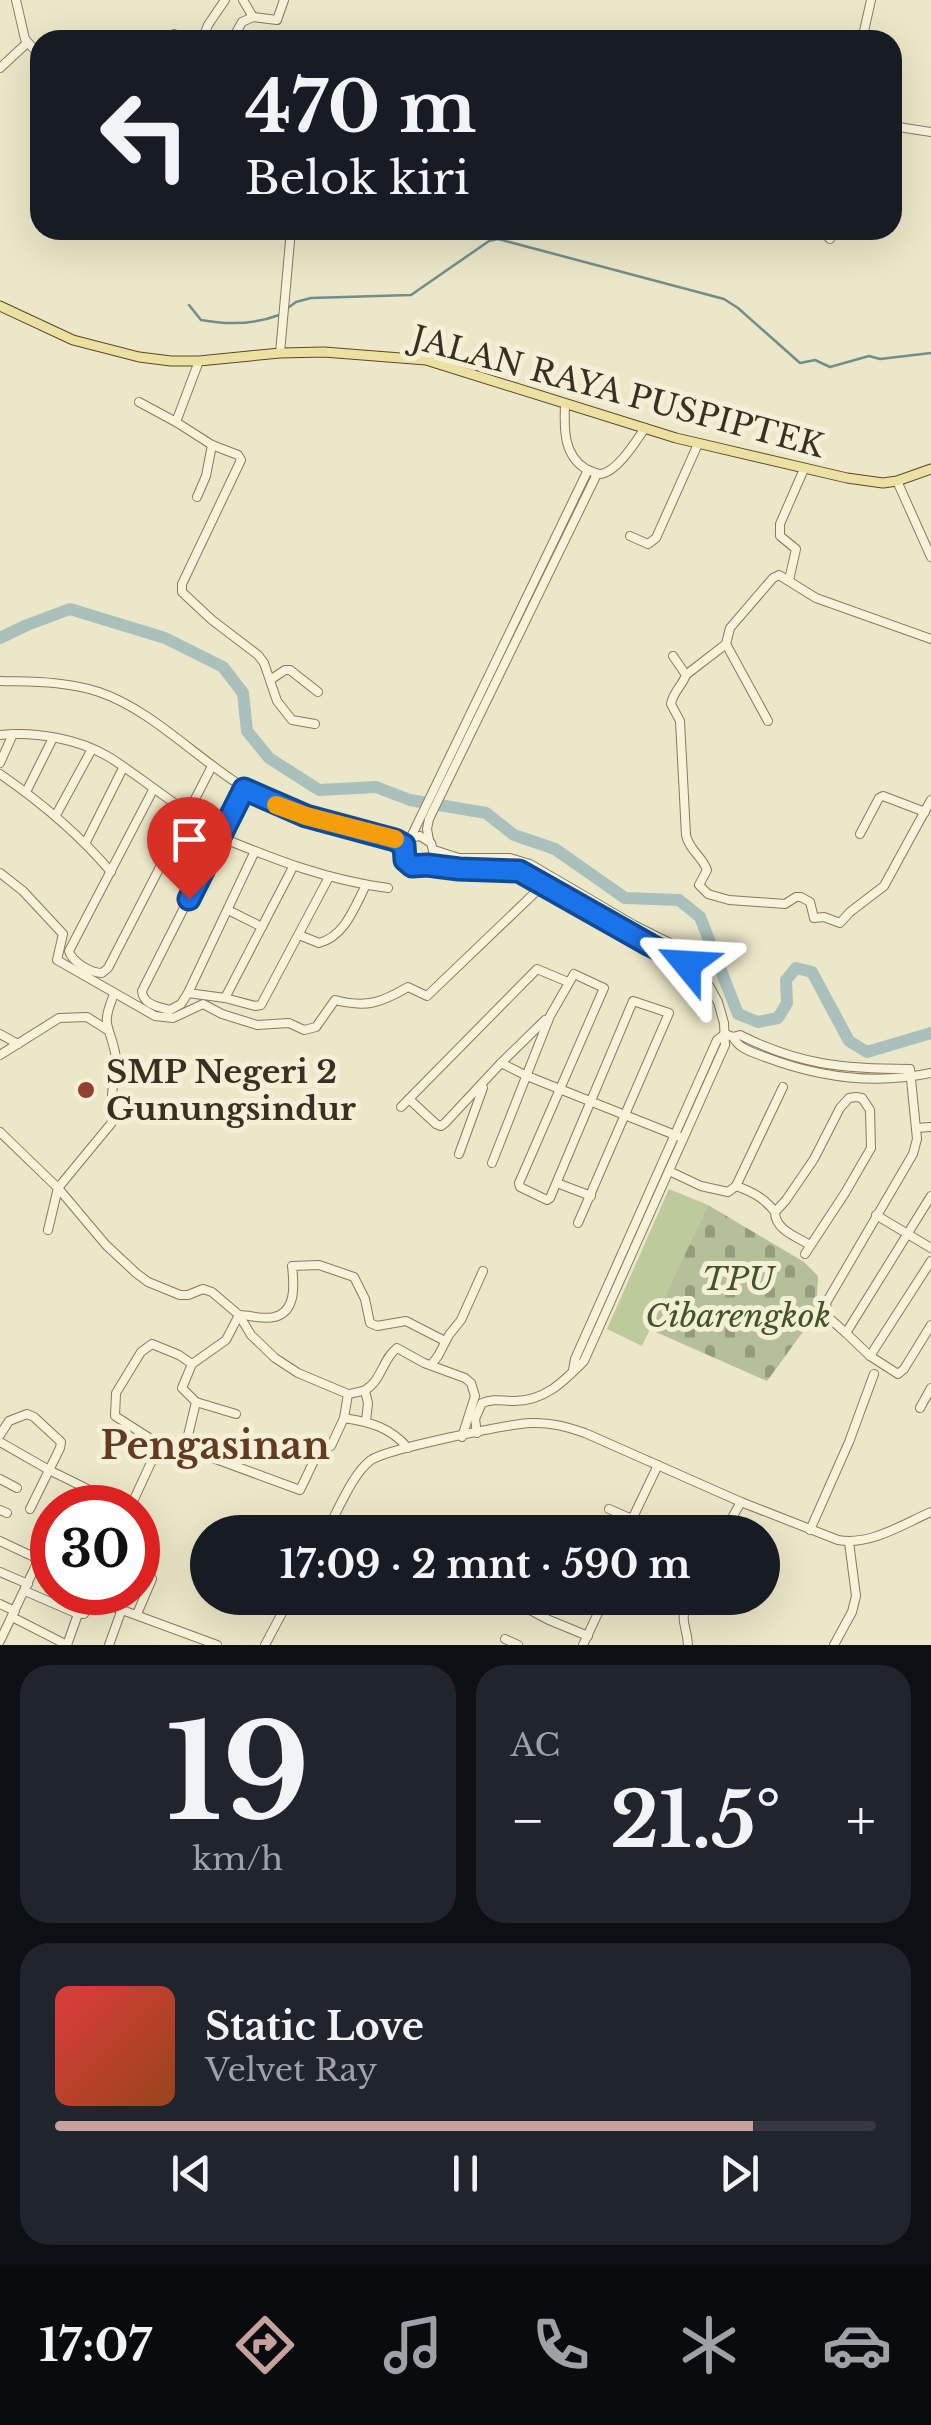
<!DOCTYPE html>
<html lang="id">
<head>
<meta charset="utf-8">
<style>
  :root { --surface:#171b24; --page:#20242c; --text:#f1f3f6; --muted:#9ea1a6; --line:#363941; --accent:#c7a29d }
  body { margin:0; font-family:"Libre Baskerville",serif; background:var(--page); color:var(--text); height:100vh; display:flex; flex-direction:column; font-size:38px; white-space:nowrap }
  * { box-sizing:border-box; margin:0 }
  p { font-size:32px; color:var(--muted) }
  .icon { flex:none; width:55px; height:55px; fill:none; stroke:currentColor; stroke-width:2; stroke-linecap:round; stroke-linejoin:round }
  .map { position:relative; height:1645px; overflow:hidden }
  .side { display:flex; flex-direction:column; gap:20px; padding:20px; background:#0d0f14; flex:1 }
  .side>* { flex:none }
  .top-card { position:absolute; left:30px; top:30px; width:872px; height:210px; border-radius:30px; box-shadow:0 10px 40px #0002; background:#171b24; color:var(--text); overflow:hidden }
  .speed { position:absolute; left:30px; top:1485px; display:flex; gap:20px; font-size:50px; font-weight:700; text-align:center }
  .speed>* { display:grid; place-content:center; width:130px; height:130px; border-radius:50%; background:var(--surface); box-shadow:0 10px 40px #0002; line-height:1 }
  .speed .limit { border:15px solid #d22; background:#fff; color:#111 }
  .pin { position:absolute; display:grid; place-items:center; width:85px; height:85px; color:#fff; margin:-102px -42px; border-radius:50% 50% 50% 0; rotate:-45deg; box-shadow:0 0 10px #0007 }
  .pin .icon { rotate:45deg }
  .me { position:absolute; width:110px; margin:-55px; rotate:297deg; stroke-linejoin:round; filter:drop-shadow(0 0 8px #0008) }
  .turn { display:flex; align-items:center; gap:35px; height:210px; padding:0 50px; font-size:45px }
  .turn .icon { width:130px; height:130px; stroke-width:2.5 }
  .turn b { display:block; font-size:70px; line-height:85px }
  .big { font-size:75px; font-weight:700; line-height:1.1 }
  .side .tile { flex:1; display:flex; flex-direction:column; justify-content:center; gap:15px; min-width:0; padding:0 35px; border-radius:30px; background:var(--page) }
  .side .dial { align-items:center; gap:0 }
  .dial b { font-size:130px; line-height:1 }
  .song { display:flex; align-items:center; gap:30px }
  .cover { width:120px; height:120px; border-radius:15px; background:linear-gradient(135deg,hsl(0 70% 55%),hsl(20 70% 35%)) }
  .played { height:10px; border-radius:5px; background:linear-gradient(90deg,var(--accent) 85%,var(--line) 85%) }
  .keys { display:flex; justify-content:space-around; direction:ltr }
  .heat { display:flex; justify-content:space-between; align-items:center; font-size:55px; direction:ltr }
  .side .tiles { flex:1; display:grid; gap:20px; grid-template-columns:1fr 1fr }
  .tile:last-child { grid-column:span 2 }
  .trip { position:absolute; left:190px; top:1515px; width:590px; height:100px; border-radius:50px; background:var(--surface); box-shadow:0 10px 40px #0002; font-weight:700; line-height:100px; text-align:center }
  .tabs { display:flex; height:160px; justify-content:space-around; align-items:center; background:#090b0e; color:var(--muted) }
  .tabs .icon { width:70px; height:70px }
  .tabs .current { color:var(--accent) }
  .tabs b { font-size:45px; color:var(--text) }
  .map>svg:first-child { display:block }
</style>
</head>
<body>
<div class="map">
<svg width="931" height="1645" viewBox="0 0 931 1645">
  <defs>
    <pattern id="cemetery-stones" width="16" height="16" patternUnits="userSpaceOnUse" patternTransform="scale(2.5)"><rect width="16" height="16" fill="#b5c09a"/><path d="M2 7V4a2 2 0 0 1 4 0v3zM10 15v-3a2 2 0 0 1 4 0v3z" fill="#949c7d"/></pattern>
  </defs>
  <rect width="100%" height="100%" fill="#ece7c8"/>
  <!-- cemetery -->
  <path fill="url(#cemetery-stones)" d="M708 1205 804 1262 818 1276 816 1314 767 1381 649 1329Z"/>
  <!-- park -->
  <path fill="#bdca9c" d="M669 1189 708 1205 642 1346 607 1329Z"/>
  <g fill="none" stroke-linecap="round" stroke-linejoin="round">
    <!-- stream -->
    <g stroke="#6f8f8c" stroke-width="2.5">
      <path d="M189 305 201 320C228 325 253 325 279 315"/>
      <path d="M285 310 296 302 311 298 411 295 489 241 498 239 724 299 738 308 800 363 815 360 830 367 869 356 880 359 931 353"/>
    </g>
    <!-- river -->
    <path stroke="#a9c0bd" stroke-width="12" d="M0 638 27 625 70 609 165 638 223 667 243 693 247 731 269 758 319 790 376 787 410 800 486 813 514 835 555 849 625 898 679 900 700 917 738 1014 758 1022 778 1018 787 1003 786 980 796 968 812 972 849 1041 867 1052 931 1033"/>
    <defs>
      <g id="minor">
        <path d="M16 0 25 39 40 56"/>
        <path d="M243 0 253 17"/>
        <path d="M253 17 277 20 284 0"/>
        <path d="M172 40 174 34 187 40"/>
        <path d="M202 40 208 25 225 0"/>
        <path d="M232 40 242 22 253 17"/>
        <path d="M862 40 871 0"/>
        <path d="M0 68 27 43"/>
        <path d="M892 126 931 132"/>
        <path d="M821 230 830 239"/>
        <path d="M280 353 291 230"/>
        <path d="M199 361 176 422 212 445 238 455 241 460 182 584V592L212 620 258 655 264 663 277 701 292 720 315 724"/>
        <path d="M139 402 176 422"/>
        <path d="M565 404C564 428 563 455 586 469 591 471 596 474 601 474 618 471 636 441 645 428"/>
        <path d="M897 481 931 557"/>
        <path d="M197 497 206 476 212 445"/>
        <path d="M630 536 648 544 656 538 698 444"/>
        <path d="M789 580 796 549 780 536V524L804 469"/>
        <path d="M726 644 768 721"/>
        <path d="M673 656 686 675 691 671 726 644 730 628 773 578 779 575 816 598 931 639"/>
        <path d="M686 675C682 686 673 692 671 704L680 721 686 835C689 850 702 856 707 870L699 885 708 894 729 900 785 904 796 897H801L810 902 814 918 824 917 840 923 850 912 884 886 931 800"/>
        <path d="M270 680 285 670H290L318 692"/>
        <path d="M0 681C34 682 66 681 99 692 161 713 211 776 273 803 315 822 366 824 405 845"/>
        <path d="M0 735C35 731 79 739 109 757 136 774 161 795 188 812"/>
        <path d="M0 763 13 734"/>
        <path d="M0 774C42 803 78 833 111 872"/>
        <path d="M244 789 142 991C143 1005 159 1007 170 1010L181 1004 188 993 255 851"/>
        <path d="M153 790 69 951C72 962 91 973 102 973L108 968 212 766"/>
        <path d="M26 792 53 738"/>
        <path d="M56 815 92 749"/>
        <path d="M860 834 879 798 883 796 925 812"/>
        <path d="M220 837C276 860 327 880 388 888"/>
        <path d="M410 839 588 470"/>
        <path d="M429 840 427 829 429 819 597 474"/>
        <path d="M86 842 123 768"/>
        <path d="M434 850 459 858H510L530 864 634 925 684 950 692 955 718 1002 724 1023 725 1045 584 1361C564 1381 545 1401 515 1401 502 1401 494 1398 482 1403L475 1419 477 1433"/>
        <path d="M427 865 434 854 431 843 420 836C409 837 403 844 403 855L412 866 427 865 459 869 515 870 699 970"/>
        <path d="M0 873 23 891 63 934 57 960 155 1016 173 1018 203 1004 222 1014 257 1025 289 1023 304 1030 316 1027 335 1000C366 1008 381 1003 408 987L427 996 544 884"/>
        <path d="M228 910 262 927"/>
        <path d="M299 935 319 943C345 936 354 908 366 885"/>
        <path d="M188 993 225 998 255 1006 261 1005 329 877"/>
        <path d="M225 998 293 867"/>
        <path d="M0 1034 18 1044"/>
        <path d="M725 1034 733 1037 740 1035C799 1065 844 1069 910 1069L917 1139 913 1154 826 1303 828 1317 846 1333 931 1196"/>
        <path d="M733 1037C739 1049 752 1052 765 1057 818 1077 875 1085 931 1073"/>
        <path d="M0 1055 59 1018 87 1017 106 1029"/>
        <path d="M501 1063 527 1076 680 1137"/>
        <path d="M409 1099 436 1124 441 1126 445 1123 501 1063 545 1020"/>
        <path d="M401 1107 537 969 568 982"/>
        <path d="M916 1128 931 1127"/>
        <path d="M0 1132 58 1188 106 1245 136 1273 148 1282 180 1295H188L203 1289 212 1292 239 1315 251 1335 275 1358 298 1373 348 1394 344 1418 331 1446 322 1444 300 1490 191 1450 165 1445 158 1449 154 1456 130 1508"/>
        <path d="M459 1154 483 1088"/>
        <path d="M492 1163 550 1016 574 974 604 988 519 1183 520 1187 547 1200 550 1198 633 1001 669 1013 578 1223"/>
        <path d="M669 1171 701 1186 728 1192 736 1186"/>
        <path d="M557 1183 591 1196"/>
        <path d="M775 1212C764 1198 753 1192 736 1186L783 1087"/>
        <path d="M876 1215 931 1248"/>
        <path d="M48 1230 58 1188 119 1114V1104L112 1095C113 1081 118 1064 115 1052 108 1021 101 1027 114 994"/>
        <path d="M805 1254 845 1193 871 1148 870 1110 862 1098 856 1097 849 1098 840 1108 814 1159 786 1200 775 1212C775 1230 797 1237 810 1245"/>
        <path d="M846 1333 870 1356 898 1374 904 1369 931 1325"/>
        <path d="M870 1356 931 1261"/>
        <path d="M431 1365 438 1356 449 1335 461 1320 483 1271"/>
        <path d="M573 1370 575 1359 717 1040 725 1034"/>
        <path d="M365 1391 368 1403 366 1421"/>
        <path d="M348 1394C349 1394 364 1391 365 1390 381 1382 383 1358 397 1348L424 1363 465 1378 471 1383 475 1396 462 1437"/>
        <path d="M196 1402 236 1414"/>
        <path d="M920 1408 931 1388"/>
        <path d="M344 1418C370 1422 390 1427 408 1448"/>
        <path d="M0 1435 9 1421 27 1414 34 1417 61 1442 60 1448 30 1509"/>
        <path d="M0 1442 49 1470 126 1508"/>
        <path d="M162 1446 115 1416 116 1393 141 1352 152 1344 179 1355 192 1364"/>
        <path d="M185 1448 196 1402 182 1388 192 1364 226 1340 239 1315C250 1315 264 1320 274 1317 297 1312 294 1283 292 1266L319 1265 354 1277 365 1299 370 1323 377 1326 406 1321 445 1341"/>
        <path d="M0 1479 17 1488"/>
        <path d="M609 1509 632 1519"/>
        <path d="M0 1510 7 1513"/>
        <path d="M810 1530 849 1442 874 1374"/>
        <path d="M326 1532C338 1511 352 1474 371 1460 387 1449 508 1424 531 1423 551 1422 567 1427 585 1433L741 1502 838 1540C870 1546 903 1524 931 1512"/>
        <path d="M626 1532 658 1465"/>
        <path d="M724 1532 741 1502"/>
        <path d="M0 1541 34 1557 37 1563 0 1641"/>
        <path d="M0 1572 28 1584"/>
        <path d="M25 1591 78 1614"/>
        <path d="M507 1598 549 1620 588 1636"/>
        <path d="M0 1604 15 1611"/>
        <path d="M137 1614 152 1579 138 1568"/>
        <path d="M12 1617 67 1645"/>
        <path d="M505 1639 518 1645"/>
        <path d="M67 1645 78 1614H84L90 1602 95 1600 217 1645"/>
        <path d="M109 1645 122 1609"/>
        <path d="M265 1645 290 1598"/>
        <path d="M583 1645 605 1598"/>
        <path d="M688 1645C687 1623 677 1621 691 1598"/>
        <path d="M834 1645 852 1612 856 1596 849 1542"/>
      </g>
      <path id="major" d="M0 306 73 340 139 357 171 361H199L280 353 324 352 426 360 676 438 847 478 883 483 897 481 931 469"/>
    </defs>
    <!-- minor casing -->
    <use href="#minor" stroke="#877a5e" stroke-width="10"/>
    <!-- major casing -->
    <use href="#major" stroke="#554832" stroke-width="11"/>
    <!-- minor -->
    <use href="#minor" stroke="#f7f3db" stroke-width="8"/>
    <!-- major -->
    <use href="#major" stroke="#ede1a2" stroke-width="9"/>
  </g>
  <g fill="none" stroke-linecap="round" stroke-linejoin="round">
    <defs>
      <path id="route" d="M189 899 244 789 306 816 395 840 404 845 405 860 412 866 427 865 459 869 519 871 650 945 687 964"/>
    </defs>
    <!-- route casing -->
    <use href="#route" stroke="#114b97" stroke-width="25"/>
    <!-- route -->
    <use href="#route" stroke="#1a73e8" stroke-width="18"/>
    <!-- slow -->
    <path stroke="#f59e0b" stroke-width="18" d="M276 805 306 816 395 839"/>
  </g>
  <!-- markers -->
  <circle fill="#934031" stroke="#f4f0d7" stroke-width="4" cx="86" cy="1090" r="10"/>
  <g text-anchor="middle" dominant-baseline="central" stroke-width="10" stroke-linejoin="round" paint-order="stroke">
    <!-- street labels -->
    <g font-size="32" fill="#383021" stroke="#f4f0d7">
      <text transform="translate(618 392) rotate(15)">JALAN RAYA PUSPIPTEK</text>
    </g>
    <!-- poi labels -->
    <g font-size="32" font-weight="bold" fill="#383021" stroke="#f4f0d7" text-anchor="start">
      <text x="106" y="1072">SMP Negeri 2<tspan x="106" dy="37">Gunungsindur</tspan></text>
    </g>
    <!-- park labels -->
    <g font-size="32" font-style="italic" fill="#425428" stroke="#f4f0d7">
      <text x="738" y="1279">TPU<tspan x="738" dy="37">Cibarengkok</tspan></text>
    </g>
    <!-- quarter labels -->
    <g font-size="38" font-weight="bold" fill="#633a22" stroke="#f4f0d7">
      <text x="215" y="1445">Pengasinan</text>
    </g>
  </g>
</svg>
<div class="speed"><div class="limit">30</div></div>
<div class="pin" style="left:189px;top:899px;background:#d93025"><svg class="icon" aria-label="arrive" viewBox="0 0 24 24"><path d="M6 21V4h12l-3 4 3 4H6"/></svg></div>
<svg class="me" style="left:687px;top:964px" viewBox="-20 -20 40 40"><path d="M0-17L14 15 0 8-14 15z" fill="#1a73e8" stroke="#fff" stroke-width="4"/></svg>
<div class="trip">17:09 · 2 mnt · 590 m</div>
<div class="top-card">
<div class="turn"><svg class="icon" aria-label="left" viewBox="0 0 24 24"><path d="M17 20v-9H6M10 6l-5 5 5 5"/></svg><div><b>470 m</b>Belok kiri</div></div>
</div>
</div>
<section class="side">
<div class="tiles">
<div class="tile dial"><b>19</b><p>km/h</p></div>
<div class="tile"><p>AC</p>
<div class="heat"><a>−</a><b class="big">21.5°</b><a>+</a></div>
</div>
<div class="tile">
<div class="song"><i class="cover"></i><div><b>Static Love</b><p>Velvet Ray</p></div></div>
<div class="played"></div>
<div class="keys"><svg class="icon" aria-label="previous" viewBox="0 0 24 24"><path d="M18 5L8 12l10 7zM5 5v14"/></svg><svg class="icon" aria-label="pause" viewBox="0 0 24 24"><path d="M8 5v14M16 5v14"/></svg><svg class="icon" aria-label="next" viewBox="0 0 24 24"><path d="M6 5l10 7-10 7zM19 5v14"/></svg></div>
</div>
</div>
</section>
<nav class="tabs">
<b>17:07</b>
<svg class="icon current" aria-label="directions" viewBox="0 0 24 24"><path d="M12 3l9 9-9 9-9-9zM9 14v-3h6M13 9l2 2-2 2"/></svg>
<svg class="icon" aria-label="music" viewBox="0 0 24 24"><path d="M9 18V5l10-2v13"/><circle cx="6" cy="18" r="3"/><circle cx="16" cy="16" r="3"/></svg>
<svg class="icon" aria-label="phone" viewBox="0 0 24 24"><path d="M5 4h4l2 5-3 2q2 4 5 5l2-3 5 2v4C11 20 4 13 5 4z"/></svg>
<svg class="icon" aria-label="climate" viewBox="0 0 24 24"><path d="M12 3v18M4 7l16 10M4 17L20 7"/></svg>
<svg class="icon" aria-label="car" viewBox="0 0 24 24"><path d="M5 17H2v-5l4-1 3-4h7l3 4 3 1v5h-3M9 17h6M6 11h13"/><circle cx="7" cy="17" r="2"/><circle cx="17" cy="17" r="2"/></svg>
</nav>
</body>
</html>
